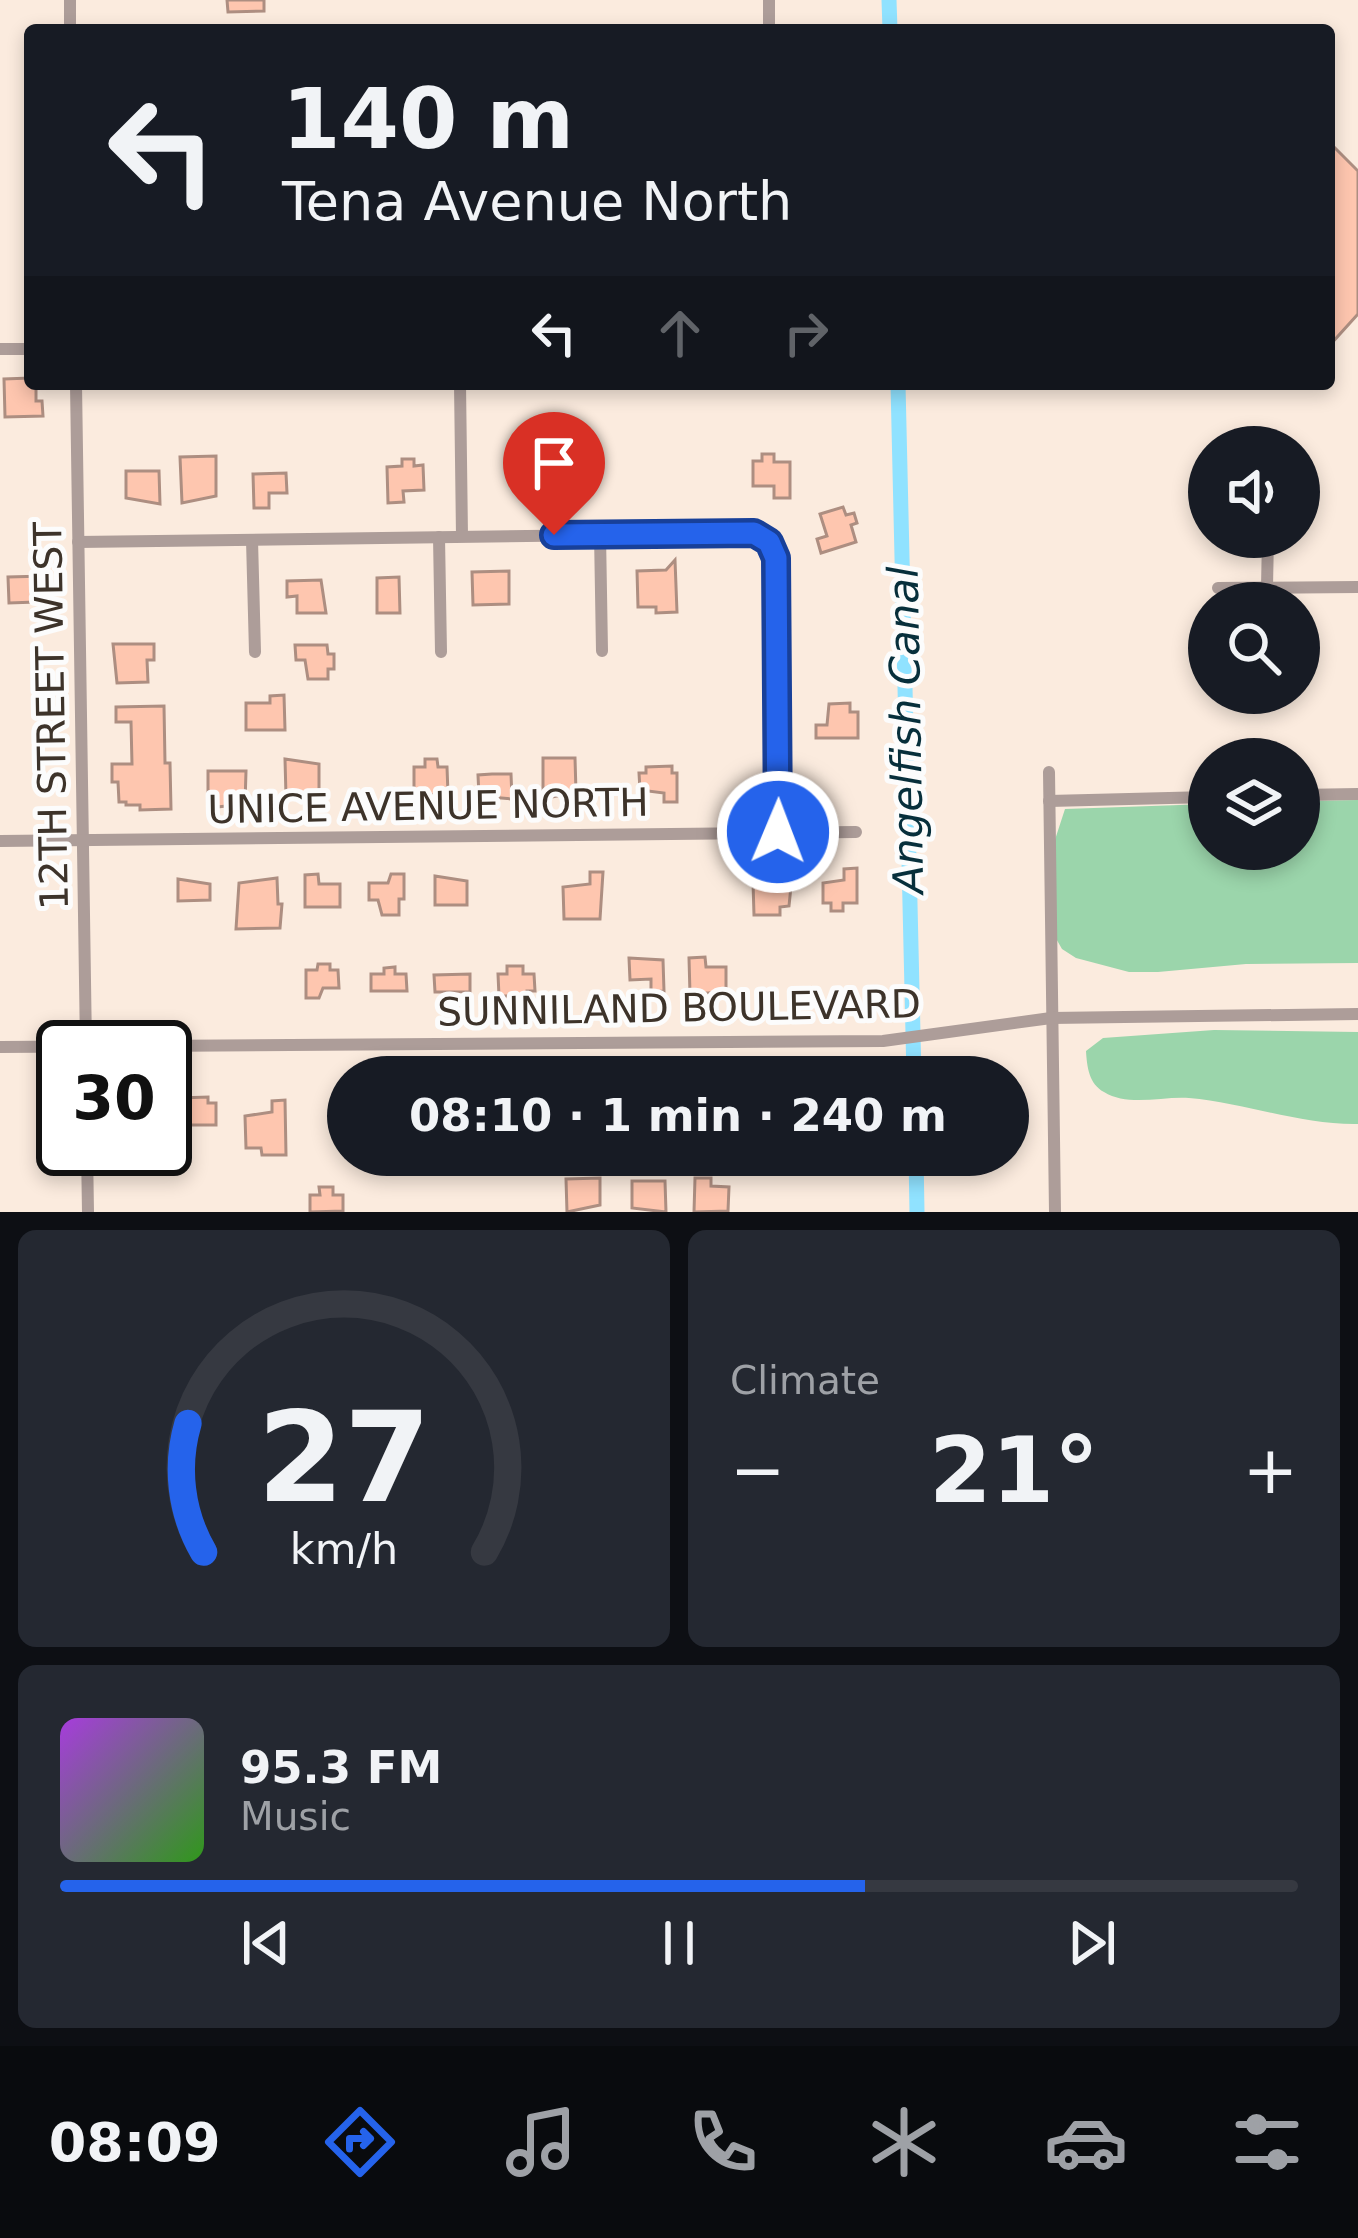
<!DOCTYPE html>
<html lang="en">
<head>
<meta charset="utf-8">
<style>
  :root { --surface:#171b24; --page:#242831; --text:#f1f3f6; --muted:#9ea1a6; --line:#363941; --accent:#2563eb }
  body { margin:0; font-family:"DejaVu Sans",sans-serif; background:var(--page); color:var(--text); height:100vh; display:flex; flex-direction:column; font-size:45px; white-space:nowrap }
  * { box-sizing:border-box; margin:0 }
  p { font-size:39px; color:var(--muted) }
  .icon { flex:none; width:66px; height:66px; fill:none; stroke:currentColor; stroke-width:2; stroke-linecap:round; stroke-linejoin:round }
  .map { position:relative; height:1212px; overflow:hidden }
  .side { display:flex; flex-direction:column; gap:18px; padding:18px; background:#0d0f14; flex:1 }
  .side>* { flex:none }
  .hud { position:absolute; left:24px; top:24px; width:1311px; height:366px; border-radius:12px; box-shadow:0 6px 18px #0003; background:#171b24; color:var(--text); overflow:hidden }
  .tools { position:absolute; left:1188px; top:426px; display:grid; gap:24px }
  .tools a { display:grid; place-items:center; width:132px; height:132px; border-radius:50%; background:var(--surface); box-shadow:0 6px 18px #0003; font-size:60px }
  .speed { position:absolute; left:36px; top:1020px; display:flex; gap:24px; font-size:60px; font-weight:700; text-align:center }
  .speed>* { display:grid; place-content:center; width:156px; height:156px; border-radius:50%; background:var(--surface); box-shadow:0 6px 18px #0003; line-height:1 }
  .speed .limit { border:6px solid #111; border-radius:18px; background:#fff; color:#111 }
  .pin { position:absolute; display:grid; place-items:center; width:102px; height:102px; color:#fff; margin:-123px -51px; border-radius:50% 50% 50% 0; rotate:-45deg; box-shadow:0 0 12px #0007 }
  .pin .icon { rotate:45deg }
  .me { position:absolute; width:132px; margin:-66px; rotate:1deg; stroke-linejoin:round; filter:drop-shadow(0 0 9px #0008) }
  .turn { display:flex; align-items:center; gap:42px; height:252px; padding:0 60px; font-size:54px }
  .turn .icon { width:156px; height:156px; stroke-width:2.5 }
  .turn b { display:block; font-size:84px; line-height:102px }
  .lanes { display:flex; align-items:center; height:114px; padding:0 60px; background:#0003; justify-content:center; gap:60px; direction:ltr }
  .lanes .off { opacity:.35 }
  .big { font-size:90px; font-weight:800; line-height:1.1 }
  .side .widget { flex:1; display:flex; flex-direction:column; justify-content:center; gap:18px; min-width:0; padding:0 42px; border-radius:18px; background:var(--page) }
  .side .dial { align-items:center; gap:0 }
  .dial svg { height:312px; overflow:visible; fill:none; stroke:var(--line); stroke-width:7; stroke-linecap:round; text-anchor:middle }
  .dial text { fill:var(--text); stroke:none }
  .song { display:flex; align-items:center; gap:36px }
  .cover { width:144px; height:144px; border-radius:18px; background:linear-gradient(135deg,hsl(280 70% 55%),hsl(110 70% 35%)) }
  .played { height:12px; border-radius:6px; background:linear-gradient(90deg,var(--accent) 65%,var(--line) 65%) }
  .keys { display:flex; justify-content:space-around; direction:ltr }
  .heat { display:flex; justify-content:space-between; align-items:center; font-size:66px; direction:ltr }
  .side .tiles { flex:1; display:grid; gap:18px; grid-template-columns:1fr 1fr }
  .widget:last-child { grid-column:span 2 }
  .trip { position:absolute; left:327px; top:1056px; width:702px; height:120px; border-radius:60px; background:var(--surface); box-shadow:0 6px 18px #0003; font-weight:800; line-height:120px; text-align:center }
  .tab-bar { display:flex; height:192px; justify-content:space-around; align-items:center; background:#090b0e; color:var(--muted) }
  .tab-bar .icon { width:84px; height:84px }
  .tab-bar .active { color:var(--accent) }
  .tab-bar b { font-size:54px; color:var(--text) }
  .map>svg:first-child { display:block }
</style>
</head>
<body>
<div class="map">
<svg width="1358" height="1212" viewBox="0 0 1358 1212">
  <rect width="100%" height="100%" fill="#fbebde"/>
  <!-- green -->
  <g fill="#9bd5ab">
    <path d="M1358 800V963L1246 964 1158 972H1129L1076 958 1062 949 1054 935 1050 855 1065 809 1209 804V849H1299V801Z"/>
    <path d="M1214 1030 1358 1032V1124C1301 1125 1246 1103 1189 1098 1163 1096 1128 1107 1104 1092 1089 1084 1087 1067 1086 1051L1103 1038Z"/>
  </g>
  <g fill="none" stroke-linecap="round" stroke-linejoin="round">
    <!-- canal -->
    <g stroke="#90e2ff" stroke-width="15">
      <path d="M889 0 890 30"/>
      <path d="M898 384 914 1077"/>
      <path d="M916 1155 917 1212"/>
    </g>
  </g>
  <!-- building -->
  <g fill="#fec6af" stroke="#ad8e81" stroke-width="3">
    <path d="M227 0H264V11L228 12Z"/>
    <path d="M1329 142 1358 171V314L1329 346Z"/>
    <path d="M30 378V384H36V401H42L43 416 5 417 4 379Z"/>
    <path d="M762 454H774V462H790V498H774V486H753V461H762Z"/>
    <path d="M216 456V496L182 503 180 457Z"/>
    <path d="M402 459H414V466L423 465 424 490 403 491 404 502 388 503 387 467 402 466Z"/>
    <path d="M126 471H159L160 504 126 498Z"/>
    <path d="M286 473 287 493H269V508H254L253 474Z"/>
    <path d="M843 507 846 515 854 513 857 523 851 525 856 542 821 553 817 539 827 536 820 514Z"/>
    <path d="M675 560 677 612 656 613V607H638L637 571 666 570Z"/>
    <path d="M509 571V604L473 605 472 572Z"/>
    <path d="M45 576 46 589H37L36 602 9 603 8 577Z"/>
    <path d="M399 577 400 613H377V578Z"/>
    <path d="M321 580 326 613H297V596L287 597V581Z"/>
    <path d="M113 644H154V660H147L148 682 117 683Z"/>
    <path d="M295 645H327L328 654H334V669H328V679H308L305 660H296Z"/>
    <path d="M284 695 285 730H246V703H270V696Z"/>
    <path d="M850 703V712H858V738H816V725H827L829 704Z"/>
    <path d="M164 706 165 763H170L171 809 140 810V805H126V802H119L118 782H112V764H132L131 722H116V707Z"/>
    <path d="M543 758H575L576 792 543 799Z"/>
    <path d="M285 759 319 764V790L286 796Z"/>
    <path d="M425 759H437L438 767H447L448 794 430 795V800H414V767H425Z"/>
    <path d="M672 766V773H677V802H664V793L640 790 639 773H646V767Z"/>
    <path d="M208 771H246L245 804 208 808Z"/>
    <path d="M492 774H511L512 799 479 796 478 775Z"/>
    <path d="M780 867H793L789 906 780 907V915H754L753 882 780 878Z"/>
    <path d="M857 868V903H843V911H831V903H823V883L844 880V869Z"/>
    <path d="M590 872H603L600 919H564L563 887 590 884Z"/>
    <path d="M318 874 319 884H340V907H305V875Z"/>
    <path d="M391 874H404V899H399V915H382L378 900H369V883H388Z"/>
    <path d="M435 876 467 881V905H435Z"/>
    <path d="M277 878 278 904H282L280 928 236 929 239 883Z"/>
    <path d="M178 879 210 884V900L178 901Z"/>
    <path d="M705 957 706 967H726V992L690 994 689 958Z"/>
    <path d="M629 958 663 960 664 991 651 992V979L630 980Z"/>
    <path d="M318 964H330V970H338L339 988H323L319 998H306V970H317Z"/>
    <path d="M507 966H523V974H534L535 991H527V996H499L498 974H507Z"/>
    <path d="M395 967V974H406L407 991H371V974H384V968Z"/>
    <path d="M470 974V992H435L434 975Z"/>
    <path d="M208 1097V1103H216V1125H179V1098Z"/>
    <path d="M285 1100 286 1155H262L261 1148H246L245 1116 272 1112V1101Z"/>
    <path d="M600 1178V1205L567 1212 566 1179Z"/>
    <path d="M695 1178H711V1186L729 1187 728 1211 694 1212Z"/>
    <path d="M632 1181H665L666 1212 632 1208Z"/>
    <path d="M319 1187H333V1195H343V1211L310 1212V1195H320Z"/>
  </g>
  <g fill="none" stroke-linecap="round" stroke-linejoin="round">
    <!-- minor -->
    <g stroke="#ad9d99" stroke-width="12">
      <path d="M70 0V30"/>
      <path d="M769 0V30"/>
      <path d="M0 349H30"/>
      <path d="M76 384 86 1047"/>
      <path d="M460 384 462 536"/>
      <path d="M600 534 602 651"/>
      <path d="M439 537 441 652"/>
      <path d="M252 540 255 652"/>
      <path d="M78 542 755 533 769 542 776 558 778 833"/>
      <path d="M1267 587 1268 537"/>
      <path d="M1218 588 1358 587"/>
      <path d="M1049 772 1055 1212"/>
      <path d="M1299 795 1358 794"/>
      <path d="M1049 801 1209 797"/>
      <path d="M0 841 856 832"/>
      <path d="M0 1047 883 1041 1051 1018 1358 1014"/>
      <path d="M87 1149 88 1212"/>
    </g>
  </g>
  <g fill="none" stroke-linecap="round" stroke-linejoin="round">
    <defs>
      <path id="route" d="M554 535 754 533 769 542 776 558 778 832"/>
    </defs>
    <!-- route casing -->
    <use href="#route" stroke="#184099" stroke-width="30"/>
    <!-- route -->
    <use href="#route" stroke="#2563eb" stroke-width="21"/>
  </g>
  <g text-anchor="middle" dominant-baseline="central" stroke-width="10" stroke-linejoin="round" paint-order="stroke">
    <!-- street labels -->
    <g font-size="39" fill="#3d332a" stroke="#fcfcfc">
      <text transform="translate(51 716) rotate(-91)">12TH STREET WEST</text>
      <text transform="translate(428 806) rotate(-1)">UNICE AVENUE NORTH</text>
      <text transform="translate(679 1008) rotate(-1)">SUNNILAND BOULEVARD</text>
    </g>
    <!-- water labels -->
    <g font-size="42" font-style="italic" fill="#072f3b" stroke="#fcfcfc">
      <text transform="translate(906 730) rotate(-91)">Angelfish Canal</text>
    </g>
  </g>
</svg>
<div class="tools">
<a><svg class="icon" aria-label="sound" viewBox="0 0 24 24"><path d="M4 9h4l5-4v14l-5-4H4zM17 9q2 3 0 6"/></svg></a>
<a><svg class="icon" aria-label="search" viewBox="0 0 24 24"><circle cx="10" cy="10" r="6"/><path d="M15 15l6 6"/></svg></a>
<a><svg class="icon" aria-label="layers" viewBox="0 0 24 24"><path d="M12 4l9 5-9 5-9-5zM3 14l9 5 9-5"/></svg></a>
</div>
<div class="speed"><div class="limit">30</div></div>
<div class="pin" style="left:554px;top:535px;background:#d93025"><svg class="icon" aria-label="arrive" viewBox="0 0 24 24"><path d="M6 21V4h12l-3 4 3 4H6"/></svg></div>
<svg class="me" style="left:778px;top:832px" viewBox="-20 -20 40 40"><circle r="17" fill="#2563eb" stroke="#fff" stroke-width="3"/><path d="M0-11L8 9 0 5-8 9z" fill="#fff"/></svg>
<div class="trip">08:10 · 1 min · 240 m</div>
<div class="hud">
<div class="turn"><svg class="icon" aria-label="left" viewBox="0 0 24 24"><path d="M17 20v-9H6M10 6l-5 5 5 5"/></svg><div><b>140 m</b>Tena Avenue North</div></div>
<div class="lanes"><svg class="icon" aria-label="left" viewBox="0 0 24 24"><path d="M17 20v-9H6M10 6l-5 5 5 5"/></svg><svg class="icon off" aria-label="ahead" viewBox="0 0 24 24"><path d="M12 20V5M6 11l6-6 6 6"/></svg><svg class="icon off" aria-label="right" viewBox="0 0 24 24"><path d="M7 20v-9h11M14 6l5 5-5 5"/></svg></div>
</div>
</div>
<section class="side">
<div class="tiles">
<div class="widget dial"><svg viewBox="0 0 100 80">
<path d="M14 69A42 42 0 1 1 86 69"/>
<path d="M14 69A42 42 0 0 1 10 36" stroke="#2563eb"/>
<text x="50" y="56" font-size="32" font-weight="700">27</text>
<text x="50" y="72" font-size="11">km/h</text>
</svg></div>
<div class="widget"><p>Climate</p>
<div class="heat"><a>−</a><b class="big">21°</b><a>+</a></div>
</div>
<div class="widget">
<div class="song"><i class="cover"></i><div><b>95.3 FM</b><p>Music</p></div></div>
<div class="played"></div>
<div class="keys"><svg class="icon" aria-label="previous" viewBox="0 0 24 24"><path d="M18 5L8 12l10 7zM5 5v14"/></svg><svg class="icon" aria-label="pause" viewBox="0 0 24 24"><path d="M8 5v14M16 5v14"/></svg><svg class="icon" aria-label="next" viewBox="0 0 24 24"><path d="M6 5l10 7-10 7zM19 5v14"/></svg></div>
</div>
</div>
</section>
<nav class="tab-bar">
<b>08:09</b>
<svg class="icon active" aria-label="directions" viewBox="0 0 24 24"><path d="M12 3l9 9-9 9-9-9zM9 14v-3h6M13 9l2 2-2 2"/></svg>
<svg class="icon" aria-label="music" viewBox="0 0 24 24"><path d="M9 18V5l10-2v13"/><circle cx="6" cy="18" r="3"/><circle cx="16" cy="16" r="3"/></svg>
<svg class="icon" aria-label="phone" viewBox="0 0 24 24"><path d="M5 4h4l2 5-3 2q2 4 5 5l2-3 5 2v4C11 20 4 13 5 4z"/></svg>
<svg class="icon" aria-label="climate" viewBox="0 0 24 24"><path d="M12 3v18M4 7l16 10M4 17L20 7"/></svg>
<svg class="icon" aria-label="car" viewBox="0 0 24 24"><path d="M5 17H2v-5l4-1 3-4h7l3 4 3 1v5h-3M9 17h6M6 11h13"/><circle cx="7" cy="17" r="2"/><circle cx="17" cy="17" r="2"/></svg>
<svg class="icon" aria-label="filters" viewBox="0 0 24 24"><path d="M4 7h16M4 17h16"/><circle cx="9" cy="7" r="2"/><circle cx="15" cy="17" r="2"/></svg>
</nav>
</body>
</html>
